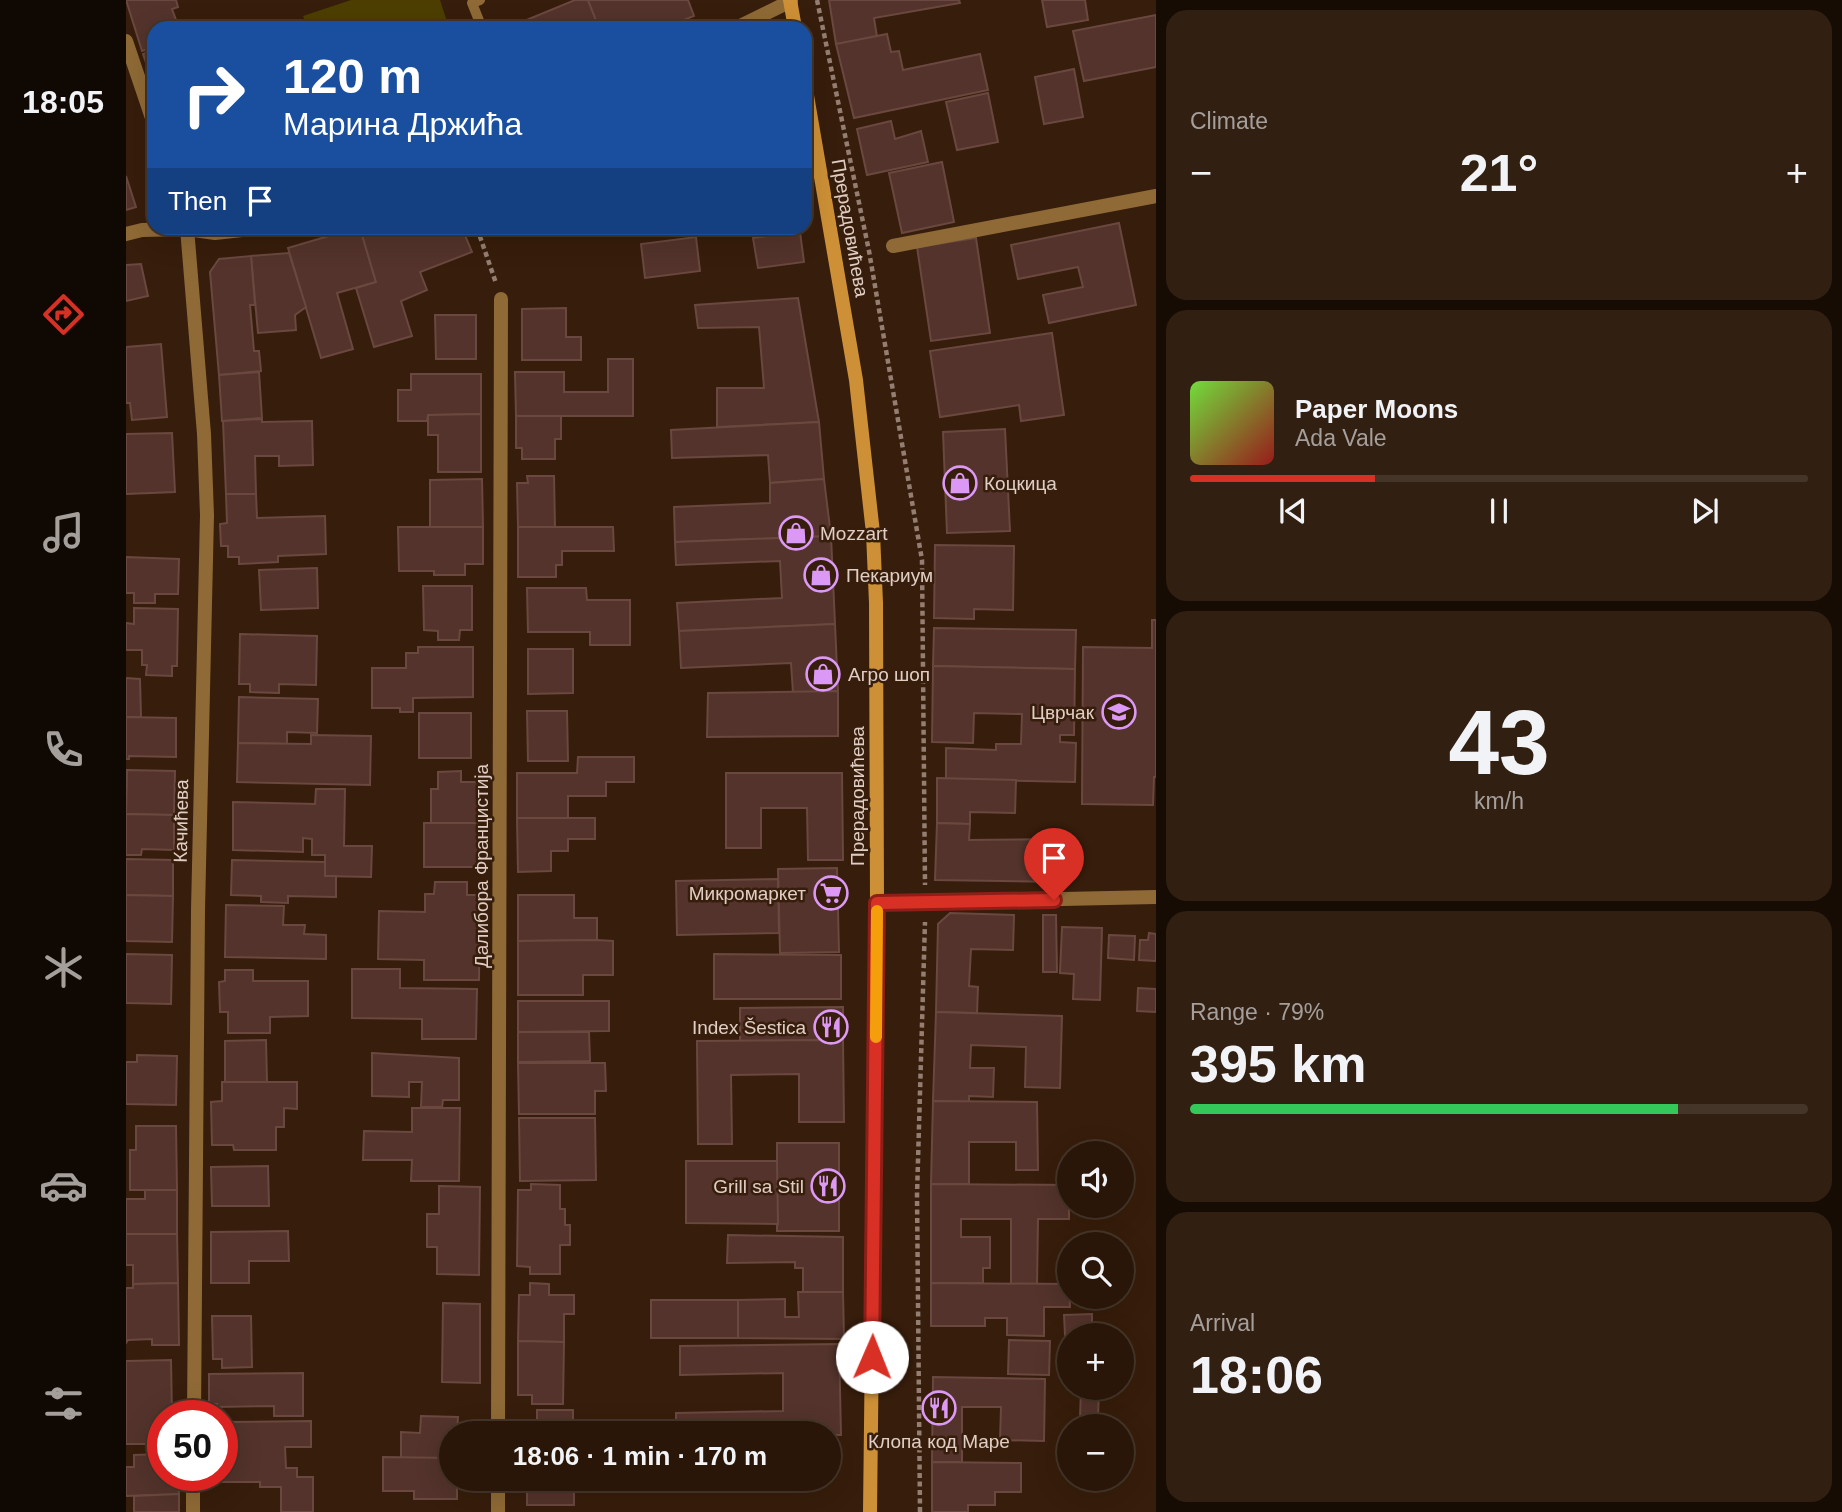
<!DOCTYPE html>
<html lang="en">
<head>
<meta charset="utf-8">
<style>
  :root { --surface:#291608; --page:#311f12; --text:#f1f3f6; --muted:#a59f9c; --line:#453529; --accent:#d93025 }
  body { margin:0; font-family:Arial,sans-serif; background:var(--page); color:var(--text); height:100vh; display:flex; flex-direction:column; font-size:26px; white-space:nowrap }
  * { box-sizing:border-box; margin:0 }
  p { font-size:23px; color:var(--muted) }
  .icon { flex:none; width:38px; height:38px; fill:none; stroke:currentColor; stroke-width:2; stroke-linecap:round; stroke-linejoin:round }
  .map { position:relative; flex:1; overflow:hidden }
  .details { display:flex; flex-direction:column; gap:10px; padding:10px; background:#170c04; width:686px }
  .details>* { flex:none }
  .banner { position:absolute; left:21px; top:21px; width:665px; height:214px; border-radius:21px; box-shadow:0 7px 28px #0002,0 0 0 2px var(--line); background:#1a4fa0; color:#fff; overflow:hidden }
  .tools { position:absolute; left:931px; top:1141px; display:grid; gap:14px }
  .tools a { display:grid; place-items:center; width:77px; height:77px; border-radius:50%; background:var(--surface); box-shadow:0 7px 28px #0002,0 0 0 2px var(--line); font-size:35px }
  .speed { position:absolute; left:21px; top:1400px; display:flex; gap:14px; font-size:35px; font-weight:700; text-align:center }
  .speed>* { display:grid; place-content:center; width:91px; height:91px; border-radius:50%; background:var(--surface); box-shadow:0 7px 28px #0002,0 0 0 2px var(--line); line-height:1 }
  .speed .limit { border:10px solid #d22; background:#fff; color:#111 }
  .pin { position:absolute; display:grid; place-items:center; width:60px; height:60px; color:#fff; margin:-72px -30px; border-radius:50% 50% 50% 0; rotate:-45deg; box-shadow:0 0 7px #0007 }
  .pin .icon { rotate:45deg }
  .me { position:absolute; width:77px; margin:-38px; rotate:1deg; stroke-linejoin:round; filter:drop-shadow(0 0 5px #0008) }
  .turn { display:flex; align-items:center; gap:24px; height:147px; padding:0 21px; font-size:32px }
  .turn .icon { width:91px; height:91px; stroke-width:2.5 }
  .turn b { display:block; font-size:49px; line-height:60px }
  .then { display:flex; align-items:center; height:66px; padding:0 21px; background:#0003; gap:14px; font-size:26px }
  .big { font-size:52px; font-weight:700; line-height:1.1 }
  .details .widget { flex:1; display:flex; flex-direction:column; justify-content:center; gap:10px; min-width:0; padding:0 24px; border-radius:21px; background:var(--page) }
  .details .dial { align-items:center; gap:0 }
  .dial b { font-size:91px; line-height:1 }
  .song { display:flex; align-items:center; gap:21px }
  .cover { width:84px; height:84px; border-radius:10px; background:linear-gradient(135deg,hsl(100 70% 55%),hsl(0 70% 35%)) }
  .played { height:7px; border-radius:4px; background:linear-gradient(90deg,var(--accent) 30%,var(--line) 30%) }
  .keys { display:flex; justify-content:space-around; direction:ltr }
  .heat { display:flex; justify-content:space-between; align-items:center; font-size:38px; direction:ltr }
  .charge { height:10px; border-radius:5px; background:linear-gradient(90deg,#34c759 79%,var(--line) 0) }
  .trip { position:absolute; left:313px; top:1421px; width:402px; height:70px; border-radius:35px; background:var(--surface); box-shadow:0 7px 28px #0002,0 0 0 2px var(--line); font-weight:700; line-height:70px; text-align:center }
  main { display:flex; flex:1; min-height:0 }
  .dock { display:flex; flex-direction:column; width:126px; justify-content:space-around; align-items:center; background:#100903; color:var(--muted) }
  .dock .icon { width:49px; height:49px }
  .dock .active { color:var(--accent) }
  .dock b { font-size:32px; color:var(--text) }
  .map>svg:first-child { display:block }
</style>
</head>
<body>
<main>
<nav class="dock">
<b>18:05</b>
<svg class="icon active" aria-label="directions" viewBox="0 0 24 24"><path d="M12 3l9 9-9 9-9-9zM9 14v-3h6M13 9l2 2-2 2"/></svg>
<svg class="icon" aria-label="music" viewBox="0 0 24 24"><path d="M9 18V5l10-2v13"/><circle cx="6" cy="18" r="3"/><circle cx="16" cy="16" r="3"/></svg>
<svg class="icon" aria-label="phone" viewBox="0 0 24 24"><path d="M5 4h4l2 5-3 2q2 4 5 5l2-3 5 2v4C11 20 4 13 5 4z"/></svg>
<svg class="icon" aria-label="climate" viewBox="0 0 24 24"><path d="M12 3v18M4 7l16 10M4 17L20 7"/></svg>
<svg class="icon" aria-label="car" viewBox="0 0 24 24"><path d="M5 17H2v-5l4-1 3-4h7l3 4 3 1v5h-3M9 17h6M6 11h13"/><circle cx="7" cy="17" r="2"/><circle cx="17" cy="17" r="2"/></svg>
<svg class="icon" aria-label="filters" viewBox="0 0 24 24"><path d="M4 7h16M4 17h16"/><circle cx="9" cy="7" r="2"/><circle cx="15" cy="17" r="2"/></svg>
</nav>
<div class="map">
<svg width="1030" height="1512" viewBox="0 0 1030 1512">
  <rect width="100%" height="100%" fill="#371d0b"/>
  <!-- green -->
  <path fill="#4d3e00" d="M225 0H314L323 28H182L177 16Z"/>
  <!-- building -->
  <g fill="#53332b" stroke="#6a483f" stroke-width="2">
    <path d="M0 0H50L52 7 46 9 53 28H28V47L16 51Z"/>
    <path d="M449 0H462L473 28H381Z"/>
    <path d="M462 0H562L568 16 537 28H473Z"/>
    <path d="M703 0H833L834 3 748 18 751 37 710 44Z"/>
    <path d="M916 0H959L962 20 921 27Z"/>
    <path d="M1030 15V67L958 81 947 31Z"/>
    <path d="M761 34 765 52 773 51 777 70 854 54 862 90 728 118 710 44Z"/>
    <path d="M28 50V85L17 54Z"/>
    <path d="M948 69 957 117 918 124 909 77Z"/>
    <path d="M862 93 872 142 831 150 820 102Z"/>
    <path d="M765 121 769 139 795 131 802 162 741 175 731 129Z"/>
    <path d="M816 162 828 222 776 233 763 173Z"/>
    <path d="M0 176 10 207 0 210Z"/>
    <path d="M993 223 1010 305 923 323 917 295 957 287 952 267 892 279 885 245Z"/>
    <path d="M230 228H234L250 282 211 293 227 349 195 358 162 248Z"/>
    <path d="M234 228H336L346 252 294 272 301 290 275 301 286 336 248 347 230 288 250 282Z"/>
    <path d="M674 232 678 262 632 268 627 238Z"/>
    <path d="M570 237 574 271 519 278 515 244Z"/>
    <path d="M850 238 864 333 805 341 791 247Z"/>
    <path d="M163 253 180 307 169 315 170 330 132 333 125 256Z"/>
    <path d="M125 256 129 305H124L128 351H133L135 371 93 375 84 272 93 259Z"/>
    <path d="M15 264 22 296 0 301V265Z"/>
    <path d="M672 298 693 422 591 427V388H638L633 327 572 328 569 305Z"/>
    <path d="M440 308V337H455V360H396V309Z"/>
    <path d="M309 315H350V359H310Z"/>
    <path d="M926 333 938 415 895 421 893 405 814 417 804 351Z"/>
    <path d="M35 344 41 417 6 420 4 403H0V347Z"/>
    <path d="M482 359H507V416H390L389 372H438V392H482Z"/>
    <path d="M133 372 136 418 96 421 93 375Z"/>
    <path d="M285 374H355V414L302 415 301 421H272V390H285Z"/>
    <path d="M355 414V472H312V435H302V415Z"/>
    <path d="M390 416H435V439H429V459H396V448H390Z"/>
    <path d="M136 419V422L186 421 187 465 153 466V456H129L130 494H100L97 421Z"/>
    <path d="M693 422 698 479 644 483 642 455 546 458 545 430Z"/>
    <path d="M879 429 884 531 821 533 817 432Z"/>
    <path d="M46 433 49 492 0 494V434Z"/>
    <path d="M401 476H428L429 527H392L391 483H402Z"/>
    <path d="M356 479 357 527H304V480Z"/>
    <path d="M698 479 705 536 549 542 548 507 644 503V483Z"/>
    <path d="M100 494H130L131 518 199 516 200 554 152 556V562L113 564V557H102V546H95L94 524 101 523Z"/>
    <path d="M272 527H357V564H339V575H308V571H273Z"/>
    <path d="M392 527H487L488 551H436V565H430V577H392Z"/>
    <path d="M705 536 709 624 553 631 551 603 656 598 654 561 550 565 549 542Z"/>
    <path d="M809 545 888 546 887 610 848 609V619L808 618Z"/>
    <path d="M0 557 53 559 52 594H29V603H8V593H0Z"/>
    <path d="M191 568 192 608 135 610 133 570Z"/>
    <path d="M297 586H346V630H334L333 640H312V631L298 630Z"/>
    <path d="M401 588H460L461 600H504V645H464V632H402Z"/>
    <path d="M8 608 52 609 51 666H46V676L20 675 21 665H16V650H0V623L8 624Z"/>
    <path d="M1026 620H1030V777H1028L1027 805 956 804 957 647 1026 648Z"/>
    <path d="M709 624 712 691 667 693 665 663 555 668 553 631Z"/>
    <path d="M808 628 950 630 949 669 807 666Z"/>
    <path d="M114 634 191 636 190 685 153 684V693L124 692V684H113Z"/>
    <path d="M292 647H347V697L287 698V712H274V708H246V668H280V653H292Z"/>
    <path d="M402 649H447V693L402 694Z"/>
    <path d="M807 666 949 669 948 735H934V742L950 743 949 782 820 779V748L870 750V744H895L896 714 848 713 847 743 806 742Z"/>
    <path d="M0 678 14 679 15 717H0Z"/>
    <path d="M712 691V736L581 737 582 693Z"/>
    <path d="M113 697 192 699 191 733 161 732V744L112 743Z"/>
    <path d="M401 711H441L442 761H402Z"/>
    <rect x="293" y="713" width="52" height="45"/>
    <path d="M0 717 50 718V757L3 756V759H0Z"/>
    <path d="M185 735 245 736 244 785 111 782 112 743 185 744Z"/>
    <path d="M452 757H508V782H480V796H442V818H391V773H451Z"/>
    <path d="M1 770 49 771 48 815 0 814Z"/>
    <path d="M335 771V782H354L355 823H305V789H312V772Z"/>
    <path d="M600 773H716L717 860H682L681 808H635V848H600Z"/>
    <path d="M811 778 890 780 889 813 844 812V824L811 823Z"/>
    <path d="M190 789H219L218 846H246L245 877 199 876V855H186V839L177 838V852L107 850V802L189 804Z"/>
    <path d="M0 814 48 815V850L16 849 15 855H0Z"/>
    <path d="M391 818H469V839H442V851H425V871L392 872Z"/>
    <rect x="298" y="823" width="57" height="44"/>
    <path d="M811 823 844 824 843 840 934 839 935 882 809 880Z"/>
    <path d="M0 859 47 860V896L0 895Z"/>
    <path d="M106 860 199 862V876H210V897L162 896V903L135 902V896L105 895Z"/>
    <path d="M711 868 713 952 654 953 652 869Z"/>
    <path d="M652 879 653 933 551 935 550 881Z"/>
    <path d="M309 882H341V895H354L353 980H298V960L252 959 253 911 299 912V894H308Z"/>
    <path d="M0 895 47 896 46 942 0 941Z"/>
    <path d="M392 895H448V918H471V940L392 941Z"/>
    <path d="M100 905 158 906 157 925H179L178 934 200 935V959L99 957Z"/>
    <path d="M824 913 888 915 887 950 845 949 843 986 852 987 851 1013 810 1012 812 924Z"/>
    <path d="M917 915H930L931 972H917Z"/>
    <path d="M936 927 976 928 974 1000 947 999 948 974 934 973Z"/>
    <path d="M1023 933 1030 934V961L1013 960 1014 940H1022Z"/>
    <path d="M983 935 1009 936 1008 960 982 958Z"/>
    <path d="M471 940 487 941V975H457V995H392V941Z"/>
    <path d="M0 954 46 955 45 1004 0 1003Z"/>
    <path d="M588 954 715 955V999H588Z"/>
    <path d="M226 969H274V988L351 989 350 1039H296V1019L226 1018Z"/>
    <path d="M99 970H127V981H182V1016L144 1017V1033H102V1012H94L93 982 99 981Z"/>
    <path d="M1012 988 1030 989V1012L1011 1011Z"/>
    <path d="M392 1001H483V1031L392 1032Z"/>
    <path d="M717 1007V1040L614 1041V1008Z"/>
    <path d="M810 1012 936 1016 934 1088 899 1087 900 1047 845 1045 844 1068H868L867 1097 843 1096V1102L807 1101Z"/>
    <path d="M392 1032H463L464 1061 392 1062Z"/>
    <path d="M140 1040 141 1082H99V1041Z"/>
    <path d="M717 1040 718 1122H673V1074L605 1075 606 1144H572L571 1041Z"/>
    <path d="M246 1053 333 1058V1100H317L316 1107H295L296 1082H283V1097L246 1096Z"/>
    <path d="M11 1055 51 1056 50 1105 0 1104V1062H11Z"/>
    <path d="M392 1063H479L480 1091H469V1114H393Z"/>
    <path d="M96 1082H171V1109L158 1108V1127H150V1150H108L107 1145H86L85 1102 96 1101Z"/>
    <path d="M807 1101 911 1102 912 1170H890V1142H843V1184H805Z"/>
    <path d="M286 1108H334L333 1181H285L286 1160H237L238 1131 286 1132Z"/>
    <path d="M393 1118H469L470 1180 394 1181Z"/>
    <path d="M10 1126H50L51 1190H4V1150H10Z"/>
    <rect x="651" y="1143" width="62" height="88"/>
    <path d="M560 1161H651L652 1224 560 1223Z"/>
    <path d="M142 1166 143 1206H86L85 1167Z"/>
    <path d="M405 1184 434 1185V1209H439V1225H444V1245H434V1274H404V1267L391 1266 392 1190H405Z"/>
    <path d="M805 1184 943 1185V1219H912L911 1284H885V1219H835V1237H864V1268H857V1283H805Z"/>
    <path d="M313 1186 354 1187 353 1275 311 1274V1247H301V1214H313Z"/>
    <path d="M19 1190H51V1234H0V1199H19Z"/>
    <path d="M162 1231 163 1261H123V1283H85V1232Z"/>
    <path d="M0 1234H51L52 1283 7 1284V1265H0Z"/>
    <path d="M602 1235 717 1237V1292H677V1268H669V1262L601 1263Z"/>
    <path d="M52 1283 53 1345H26V1339L2 1340 0 1343V1288H7V1284Z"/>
    <path d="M404 1283 423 1284V1295H448V1314H438V1342L392 1341 393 1295H404Z"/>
    <path d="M805 1283 943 1284 944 1307H918V1336L881 1335V1318H859V1326H805Z"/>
    <path d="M672 1292H717L718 1339 612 1338V1300L659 1299V1317H673Z"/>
    <rect x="525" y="1300" width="87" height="38"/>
    <path d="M317 1303 354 1304V1383L316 1382Z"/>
    <path d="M966 1314V1335H939L938 1315Z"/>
    <path d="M86 1316H125L126 1367 96 1368V1359H87Z"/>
    <path d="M883 1340 924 1341 923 1375 882 1374Z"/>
    <path d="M392 1341 438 1342 437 1404H406V1395H392Z"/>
    <path d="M713 1344 715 1435 550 1433V1413L657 1411V1373L554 1375V1346Z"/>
    <path d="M45 1360 46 1416H37V1444H0V1361Z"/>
    <path d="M177 1373V1416H148V1406L91 1407V1404H83V1374Z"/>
    <path d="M807 1377 919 1379 918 1441 874 1440 875 1407H836V1462H806Z"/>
    <path d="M955 1388H973L972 1419 954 1418Z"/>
    <path d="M411 1410H447V1433H400V1422H411Z"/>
    <path d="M295 1416 332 1417 331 1433H326V1458H275V1432L294 1433Z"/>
    <path d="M185 1421V1447H159L160 1468H171V1477H187V1512H155V1487H134V1482H83V1475H96V1455H100V1422Z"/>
    <path d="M37 1454V1475H52L53 1494 0 1496V1467H8V1455Z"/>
    <path d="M257 1457 326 1458V1479H331V1499H288V1491H257Z"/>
    <path d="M806 1462 895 1463V1492H869V1505H842V1512H806Z"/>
    <rect x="401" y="1479" width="47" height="26"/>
    <path d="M53 1494V1512H8V1496Z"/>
  </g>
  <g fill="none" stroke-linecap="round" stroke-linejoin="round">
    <!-- path -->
    <g stroke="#947e71" stroke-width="4.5" stroke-dasharray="5 3.5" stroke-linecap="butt">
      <path d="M691 0 743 251 796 560 799 885"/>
      <path d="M351 228 370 283"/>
      <path d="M794 1512 791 1195 799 922"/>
    </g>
    <!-- lane -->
    <path stroke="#8f6a36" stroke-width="10" d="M354 0 346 3 356 28"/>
    <!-- street -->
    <g stroke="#8f6a36" stroke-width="14">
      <path d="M610 28 665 1"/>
      <path d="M0 41 28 124"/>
      <path d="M61 228 78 434 81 515 72 910 68 1416"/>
      <path d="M0 234 16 230 61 229 89 233 135 228"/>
      <path d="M767 246 1030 196"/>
      <path d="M751 903 1030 897"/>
      <path d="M372 1433 375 299"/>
      <path d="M372 1479V1512"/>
      <path d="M67 1512V1475"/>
    </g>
    <!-- secondary -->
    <g stroke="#cd9036" stroke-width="14">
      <path d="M664 0 669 28"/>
      <path d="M679 84 730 380 747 533 750 603 751 903 744 1512"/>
    </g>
  </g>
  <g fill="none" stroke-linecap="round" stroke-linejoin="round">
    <defs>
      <path id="route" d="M746 1357 751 903 928 900"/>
    </defs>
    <!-- route casing -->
    <use href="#route" stroke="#8d1f18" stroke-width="18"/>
    <!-- route -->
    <use href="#route" stroke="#d93025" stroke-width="12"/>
    <!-- slow -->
    <path stroke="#f59e0b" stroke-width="12" d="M750 1037 751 911"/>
  </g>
  <!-- icons -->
  <defs>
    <symbol id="shop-ring" viewBox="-11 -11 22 22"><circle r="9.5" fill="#371d0b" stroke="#db99f5" stroke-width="1.5"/><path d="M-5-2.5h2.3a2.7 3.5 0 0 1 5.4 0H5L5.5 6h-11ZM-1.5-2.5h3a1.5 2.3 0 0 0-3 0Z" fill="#db99f5"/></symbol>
    <symbol id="school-ring" viewBox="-11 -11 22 22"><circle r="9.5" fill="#371d0b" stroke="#db99f5" stroke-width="1.5"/><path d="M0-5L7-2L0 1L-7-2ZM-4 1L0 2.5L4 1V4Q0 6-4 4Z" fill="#db99f5"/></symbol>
    <symbol id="supermarket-ring" viewBox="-11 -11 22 22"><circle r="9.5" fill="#371d0b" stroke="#db99f5" stroke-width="1.5"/><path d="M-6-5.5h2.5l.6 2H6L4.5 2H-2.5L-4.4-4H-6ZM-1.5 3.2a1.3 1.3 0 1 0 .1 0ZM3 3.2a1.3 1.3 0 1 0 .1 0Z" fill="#db99f5"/></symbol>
    <symbol id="restaurant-ring" viewBox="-11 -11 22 22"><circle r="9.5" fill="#371d0b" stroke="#db99f5" stroke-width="1.5"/><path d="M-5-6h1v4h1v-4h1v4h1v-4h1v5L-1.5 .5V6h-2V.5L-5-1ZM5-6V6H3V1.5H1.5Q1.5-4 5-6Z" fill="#db99f5"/></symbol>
  </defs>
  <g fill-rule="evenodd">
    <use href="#shop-ring" x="815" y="464" width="38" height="38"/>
    <use href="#shop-ring" x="651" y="514" width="38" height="38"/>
    <use href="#shop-ring" x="676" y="556" width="38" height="38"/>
    <use href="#shop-ring" x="678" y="655" width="38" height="38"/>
    <use href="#school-ring" x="974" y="693" width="38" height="38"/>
    <use href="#supermarket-ring" x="686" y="874" width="38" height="38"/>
    <use href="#restaurant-ring" x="686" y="1008" width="38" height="38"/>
    <use href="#restaurant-ring" x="683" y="1167" width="38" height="38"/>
    <use href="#restaurant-ring" x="794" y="1389" width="38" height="38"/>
  </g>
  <g text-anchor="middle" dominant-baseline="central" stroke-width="5" stroke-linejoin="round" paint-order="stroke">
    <!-- street labels -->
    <g font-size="19" fill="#e0cec4" stroke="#371d0b">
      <text transform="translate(724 228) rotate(80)">Прерадовићева</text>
      <text transform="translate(731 796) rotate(-90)">Прерадовићева</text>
      <text transform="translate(55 821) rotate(-89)">Качићева</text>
      <text transform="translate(355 866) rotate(-90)">Далибора Францистија</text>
    </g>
    <!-- poi labels -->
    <g font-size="19" fill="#e0cec4" stroke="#371d0b" text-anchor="start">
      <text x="858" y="483">Коцкица</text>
      <text x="694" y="533">Mozzart</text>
      <text x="720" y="575">Пекариум</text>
      <text x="722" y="674">Агро шоп</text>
      <text x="968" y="712" text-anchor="end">Цврчак</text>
      <text x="680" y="893" text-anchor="end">Микромаркет</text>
      <text x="680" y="1027" text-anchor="end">Index Šestica</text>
      <text x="678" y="1186" text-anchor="end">Grill sa Stil</text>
      <text x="813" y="1441" text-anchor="middle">Клопа код Маре</text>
    </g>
  </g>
</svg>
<div class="tools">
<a><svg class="icon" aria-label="sound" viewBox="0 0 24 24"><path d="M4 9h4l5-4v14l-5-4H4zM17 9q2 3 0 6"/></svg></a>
<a><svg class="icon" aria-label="search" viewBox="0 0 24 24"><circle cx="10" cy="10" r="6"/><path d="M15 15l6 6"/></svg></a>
<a>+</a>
<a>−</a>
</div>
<div class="speed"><div class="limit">50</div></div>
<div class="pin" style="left:928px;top:900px;background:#d93025"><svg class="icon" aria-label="arrive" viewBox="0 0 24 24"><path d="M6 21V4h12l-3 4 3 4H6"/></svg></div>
<svg class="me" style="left:746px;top:1357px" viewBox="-20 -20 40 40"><circle r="19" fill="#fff"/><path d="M0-13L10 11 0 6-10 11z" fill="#d93025"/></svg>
<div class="trip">18:06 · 1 min · 170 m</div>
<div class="banner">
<div class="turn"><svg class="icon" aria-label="right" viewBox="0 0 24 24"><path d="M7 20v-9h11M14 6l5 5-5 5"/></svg><div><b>120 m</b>Марина Држића</div></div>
<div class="then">Then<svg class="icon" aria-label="arrive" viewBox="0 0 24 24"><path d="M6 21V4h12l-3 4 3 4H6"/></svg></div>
</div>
</div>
<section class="details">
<div class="widget"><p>Climate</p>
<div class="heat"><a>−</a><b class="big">21°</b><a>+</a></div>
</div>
<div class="widget">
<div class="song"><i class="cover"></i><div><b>Paper Moons</b><p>Ada Vale</p></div></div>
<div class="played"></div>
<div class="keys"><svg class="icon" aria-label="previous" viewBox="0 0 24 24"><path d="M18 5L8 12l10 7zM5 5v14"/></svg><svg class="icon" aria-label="pause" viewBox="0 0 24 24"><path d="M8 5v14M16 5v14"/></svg><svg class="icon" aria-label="next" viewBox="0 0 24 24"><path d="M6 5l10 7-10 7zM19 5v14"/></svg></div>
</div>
<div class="widget dial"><b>43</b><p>km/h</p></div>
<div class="widget"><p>Range · 79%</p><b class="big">395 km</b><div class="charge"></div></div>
<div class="widget"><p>Arrival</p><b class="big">18:06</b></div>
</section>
</main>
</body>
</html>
